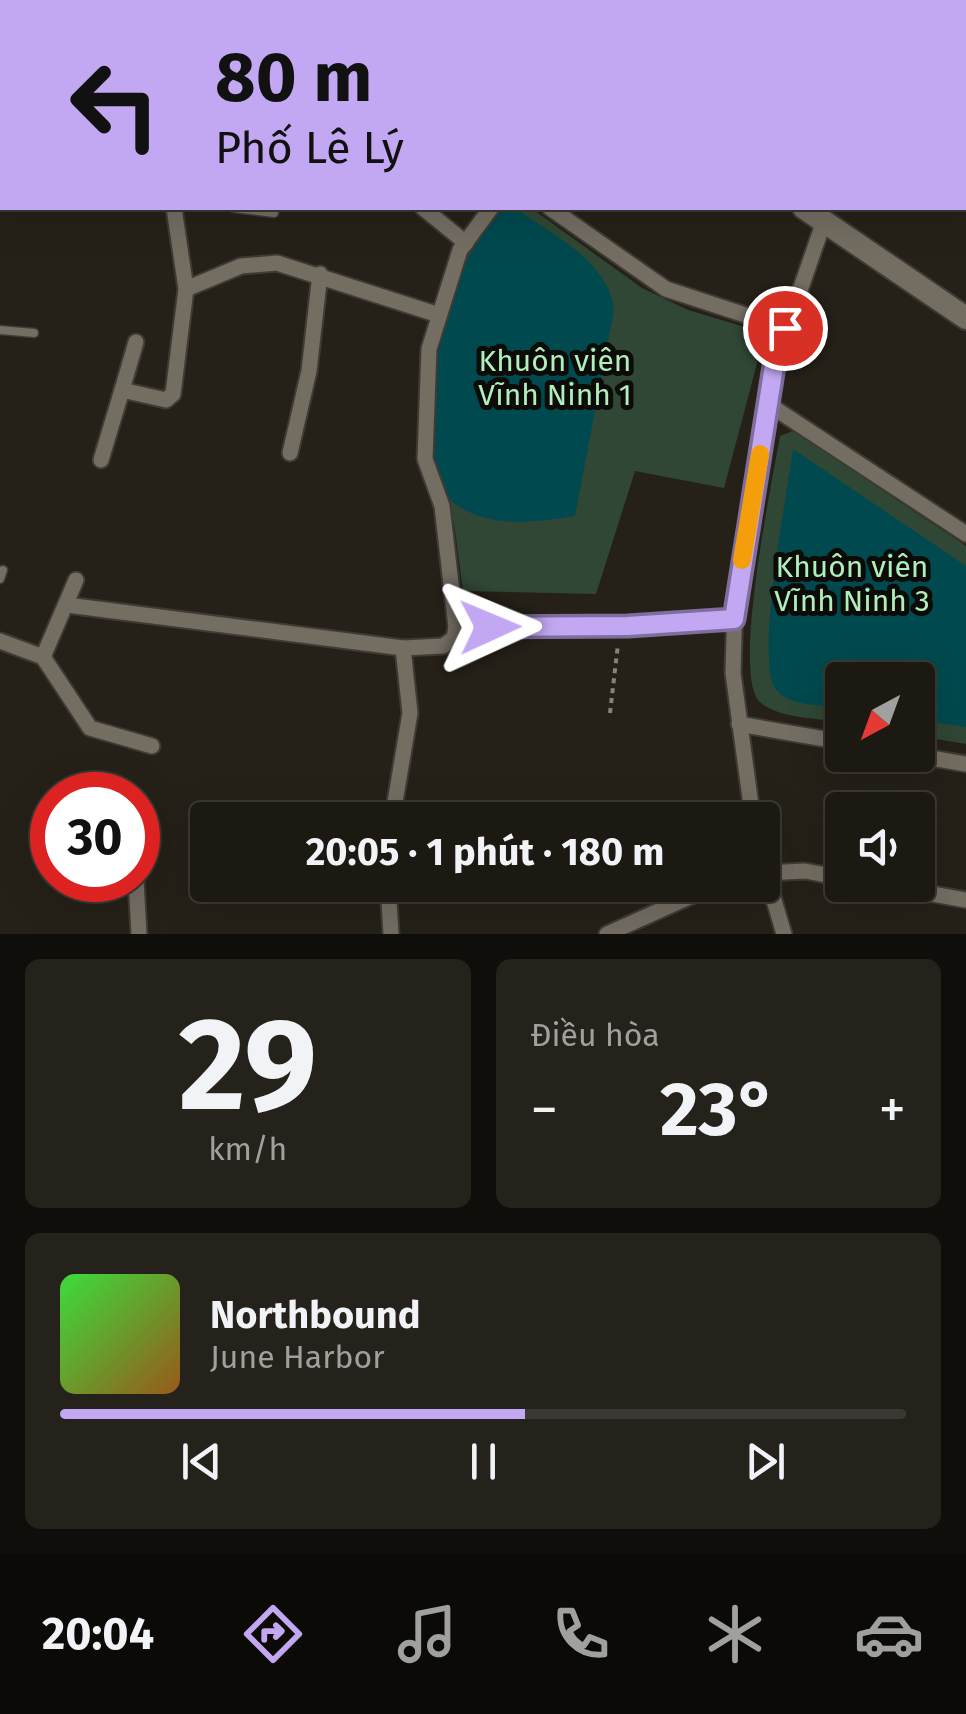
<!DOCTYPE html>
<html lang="vi">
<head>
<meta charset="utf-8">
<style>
  :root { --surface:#1c1912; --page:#25221b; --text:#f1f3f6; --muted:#a0a09f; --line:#3a3832; --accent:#c2a8f2 }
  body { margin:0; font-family:"Fira Sans",sans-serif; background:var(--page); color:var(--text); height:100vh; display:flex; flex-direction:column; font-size:38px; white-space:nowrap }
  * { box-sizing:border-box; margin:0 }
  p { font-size:32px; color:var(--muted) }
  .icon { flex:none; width:55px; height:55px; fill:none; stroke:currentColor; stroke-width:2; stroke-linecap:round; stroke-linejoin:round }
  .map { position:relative; height:934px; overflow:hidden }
  .panel { display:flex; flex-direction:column; gap:25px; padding:25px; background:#0f0e0a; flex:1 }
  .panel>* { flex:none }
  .top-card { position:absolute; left:0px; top:0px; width:968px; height:210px; box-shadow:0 10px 40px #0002,0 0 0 2px var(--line); background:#c2a8f2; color:#111; overflow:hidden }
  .needle { width:65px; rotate:221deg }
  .controls { position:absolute; left:825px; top:662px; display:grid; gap:20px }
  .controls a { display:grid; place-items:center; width:110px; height:110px; border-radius:10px; background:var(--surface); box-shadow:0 10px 40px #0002,0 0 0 2px var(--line); font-size:50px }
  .speed { position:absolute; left:30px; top:772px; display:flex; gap:20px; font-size:50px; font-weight:700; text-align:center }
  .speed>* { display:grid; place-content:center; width:130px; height:130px; border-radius:50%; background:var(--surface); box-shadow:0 10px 40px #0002,0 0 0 2px var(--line); line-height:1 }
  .speed .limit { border:15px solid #d22; background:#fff; color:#111 }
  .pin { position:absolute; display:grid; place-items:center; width:85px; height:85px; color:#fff; margin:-42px; border:5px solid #fff; border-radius:50%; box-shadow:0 2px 10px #0007 }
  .me { position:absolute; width:110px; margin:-55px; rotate:89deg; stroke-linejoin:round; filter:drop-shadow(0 0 8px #0008) }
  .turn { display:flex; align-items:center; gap:35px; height:210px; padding:0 50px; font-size:45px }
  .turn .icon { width:130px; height:130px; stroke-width:2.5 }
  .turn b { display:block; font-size:70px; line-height:85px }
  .big { font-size:75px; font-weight:700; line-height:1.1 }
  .panel .card { flex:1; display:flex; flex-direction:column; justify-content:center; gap:15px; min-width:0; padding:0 35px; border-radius:15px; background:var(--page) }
  .panel .dial { align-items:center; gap:0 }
  .dial b { font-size:130px; line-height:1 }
  .song { display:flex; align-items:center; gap:30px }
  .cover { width:120px; height:120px; border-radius:15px; background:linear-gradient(135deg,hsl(120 70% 55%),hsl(30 70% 35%)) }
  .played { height:10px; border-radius:5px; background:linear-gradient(90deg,var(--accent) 55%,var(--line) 55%) }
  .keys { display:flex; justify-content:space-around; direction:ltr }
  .heat { display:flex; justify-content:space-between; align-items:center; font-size:55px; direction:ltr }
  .panel .tiles { flex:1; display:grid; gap:25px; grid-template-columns:1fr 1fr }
  .card:last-child { grid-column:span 2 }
  .trip { position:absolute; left:190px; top:802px; width:590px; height:100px; border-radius:10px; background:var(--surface); box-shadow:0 10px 40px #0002,0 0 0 2px var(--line); font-weight:700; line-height:100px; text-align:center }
  .dock { display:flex; height:160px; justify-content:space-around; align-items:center; background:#0b0a07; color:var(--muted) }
  .dock .icon { width:70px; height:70px }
  .dock .active { color:var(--accent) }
  .dock b { font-size:45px; color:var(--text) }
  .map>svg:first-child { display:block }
</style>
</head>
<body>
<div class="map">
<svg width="966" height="934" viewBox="0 0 966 934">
  <rect width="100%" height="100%" fill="#252118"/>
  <!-- green -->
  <g fill="#304735">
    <path d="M499 208H531L642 288 688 310 765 333 724 488 635 471 596 594 463 591 454 523 433 473V348L453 277Z"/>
    <path d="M793 431 966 546V744L918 736V680H842V722C819 718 779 719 760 702 731 675 773 479 780 436Z"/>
  </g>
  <!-- water -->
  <g fill="#00494e">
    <path d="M504 208H515C552 235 609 261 614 310L575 516C538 522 498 528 463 509 400 476 439 314 465 264 475 243 490 225 504 208Z"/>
    <path d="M793 449 966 566V727L918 720V680H842V708C823 705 791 706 777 691 753 665 788 489 793 449Z"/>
  </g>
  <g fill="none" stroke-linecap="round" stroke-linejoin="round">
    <defs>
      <g id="lane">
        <path d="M234 208 274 213"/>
        <path d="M0 330 34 333"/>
        <path d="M0 579 3 570"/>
      </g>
      <g id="street">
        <path d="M841 0 845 2"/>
        <path d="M259 2 261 0"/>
        <path d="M594 2 596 0"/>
        <path d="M0 12 2 0"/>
        <path d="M0 41 2 42"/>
        <path d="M965 91 966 92"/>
        <path d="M0 190H2"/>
        <path d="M174 208 186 289 241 266 277 263 439 315"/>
        <path d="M423 208 466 243"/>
        <path d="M550 208 666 289 785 328"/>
        <path d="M122 390 136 342"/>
        <path d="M768 404 966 534"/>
        <path d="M290 453 309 371 320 274"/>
        <path d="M101 460 122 390 166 400 173 394 186 289"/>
        <path d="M67 605 403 648 443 646 454 638 456 627 628 626 733 619"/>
        <path d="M456 627 442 506 425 459 429 349 460 250 491 208"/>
        <path d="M0 641 43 657 76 580"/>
        <path d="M43 657 90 728 152 746"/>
        <path d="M739 724 842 742"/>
        <path d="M914 755 966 764"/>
        <path d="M392 820 410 713 403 648"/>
        <path d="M753 820 733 673 735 601 774 366 824 221"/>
        <path d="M762 860 784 934"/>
        <path d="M765 873 805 871 842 878"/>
        <path d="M136 880 139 934"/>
        <path d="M388 885 391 934"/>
        <path d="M883 885 966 900"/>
        <path d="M607 934 716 885"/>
      </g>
      <g id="secondary">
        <path d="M497 0 501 2"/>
        <path d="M804 208 966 318"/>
      </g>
    </defs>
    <!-- lane casing -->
    <use href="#lane" stroke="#3e3b35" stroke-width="11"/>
    <!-- street casing -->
    <use href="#street" stroke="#3e3b35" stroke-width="19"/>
    <!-- secondary casing -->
    <use href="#secondary" stroke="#3e3b35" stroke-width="26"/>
    <!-- path -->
    <path stroke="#87837c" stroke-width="4" stroke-dasharray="5 5" stroke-linecap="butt" d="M610 713 618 644"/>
    <!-- lane -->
    <use href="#lane" stroke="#736d62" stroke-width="8"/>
    <!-- street -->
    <use href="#street" stroke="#736d62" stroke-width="15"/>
    <!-- secondary -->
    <use href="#secondary" stroke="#736d62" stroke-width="22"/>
  </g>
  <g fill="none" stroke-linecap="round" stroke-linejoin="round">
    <defs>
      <path id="route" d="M490 627 628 626 734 619 774 366 785 328"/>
    </defs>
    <!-- route casing -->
    <use href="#route" stroke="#7e6d9d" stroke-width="25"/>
    <!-- route -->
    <use href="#route" stroke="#c2a8f2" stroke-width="18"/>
    <!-- slow -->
    <path stroke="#f59e0b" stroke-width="18" d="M742 560 760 454"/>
  </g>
  <g text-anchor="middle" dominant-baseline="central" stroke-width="10" stroke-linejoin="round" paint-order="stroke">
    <!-- park labels -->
    <g font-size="30" fill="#afefbd" stroke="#0d0b07">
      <text x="555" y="361">Khuôn viên<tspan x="555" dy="34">Vĩnh Ninh 1</tspan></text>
      <text x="852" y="567">Khuôn viên<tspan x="852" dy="34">Vĩnh Ninh 3</tspan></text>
    </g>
  </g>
</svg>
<div class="controls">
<a><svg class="needle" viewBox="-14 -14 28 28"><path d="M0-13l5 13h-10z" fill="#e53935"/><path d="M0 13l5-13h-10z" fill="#a0a09f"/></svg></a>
<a><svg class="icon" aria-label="sound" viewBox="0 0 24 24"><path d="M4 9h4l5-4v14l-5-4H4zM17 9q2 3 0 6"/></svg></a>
</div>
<div class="speed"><div class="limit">30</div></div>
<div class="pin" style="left:785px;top:328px;background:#d93025"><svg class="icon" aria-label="arrive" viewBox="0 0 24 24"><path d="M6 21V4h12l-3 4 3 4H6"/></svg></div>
<svg class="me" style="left:490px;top:627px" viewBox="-20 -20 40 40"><path d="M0-17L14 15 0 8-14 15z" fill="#c2a8f2" stroke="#fff" stroke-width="4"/></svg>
<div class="trip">20:05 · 1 phút · 180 m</div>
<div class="top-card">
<div class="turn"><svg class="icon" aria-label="left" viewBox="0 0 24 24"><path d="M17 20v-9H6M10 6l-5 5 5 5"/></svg><div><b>80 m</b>Phố Lê Lý</div></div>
</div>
</div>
<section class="panel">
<div class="tiles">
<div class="card dial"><b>29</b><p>km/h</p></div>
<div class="card"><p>Điều hòa</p>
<div class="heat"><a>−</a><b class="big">23°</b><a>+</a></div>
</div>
<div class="card">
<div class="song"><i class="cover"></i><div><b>Northbound</b><p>June Harbor</p></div></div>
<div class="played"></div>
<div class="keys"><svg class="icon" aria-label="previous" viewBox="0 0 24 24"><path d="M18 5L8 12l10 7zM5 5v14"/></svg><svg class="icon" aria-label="pause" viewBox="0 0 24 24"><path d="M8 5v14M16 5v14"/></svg><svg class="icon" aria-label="next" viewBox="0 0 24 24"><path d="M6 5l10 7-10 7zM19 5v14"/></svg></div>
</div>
</div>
</section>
<nav class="dock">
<b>20:04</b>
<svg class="icon active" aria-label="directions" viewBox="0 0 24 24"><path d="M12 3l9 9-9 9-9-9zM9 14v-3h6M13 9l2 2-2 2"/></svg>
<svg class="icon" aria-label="music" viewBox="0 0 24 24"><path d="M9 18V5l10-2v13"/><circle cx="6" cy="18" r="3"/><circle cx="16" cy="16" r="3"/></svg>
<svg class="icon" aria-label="phone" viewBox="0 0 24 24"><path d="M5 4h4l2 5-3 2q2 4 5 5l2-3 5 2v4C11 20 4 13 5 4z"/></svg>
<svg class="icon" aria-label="climate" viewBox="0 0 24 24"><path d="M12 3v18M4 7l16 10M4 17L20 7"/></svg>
<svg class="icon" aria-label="car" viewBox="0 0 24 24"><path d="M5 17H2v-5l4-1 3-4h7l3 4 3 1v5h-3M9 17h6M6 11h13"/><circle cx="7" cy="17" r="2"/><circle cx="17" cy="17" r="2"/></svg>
</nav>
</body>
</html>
